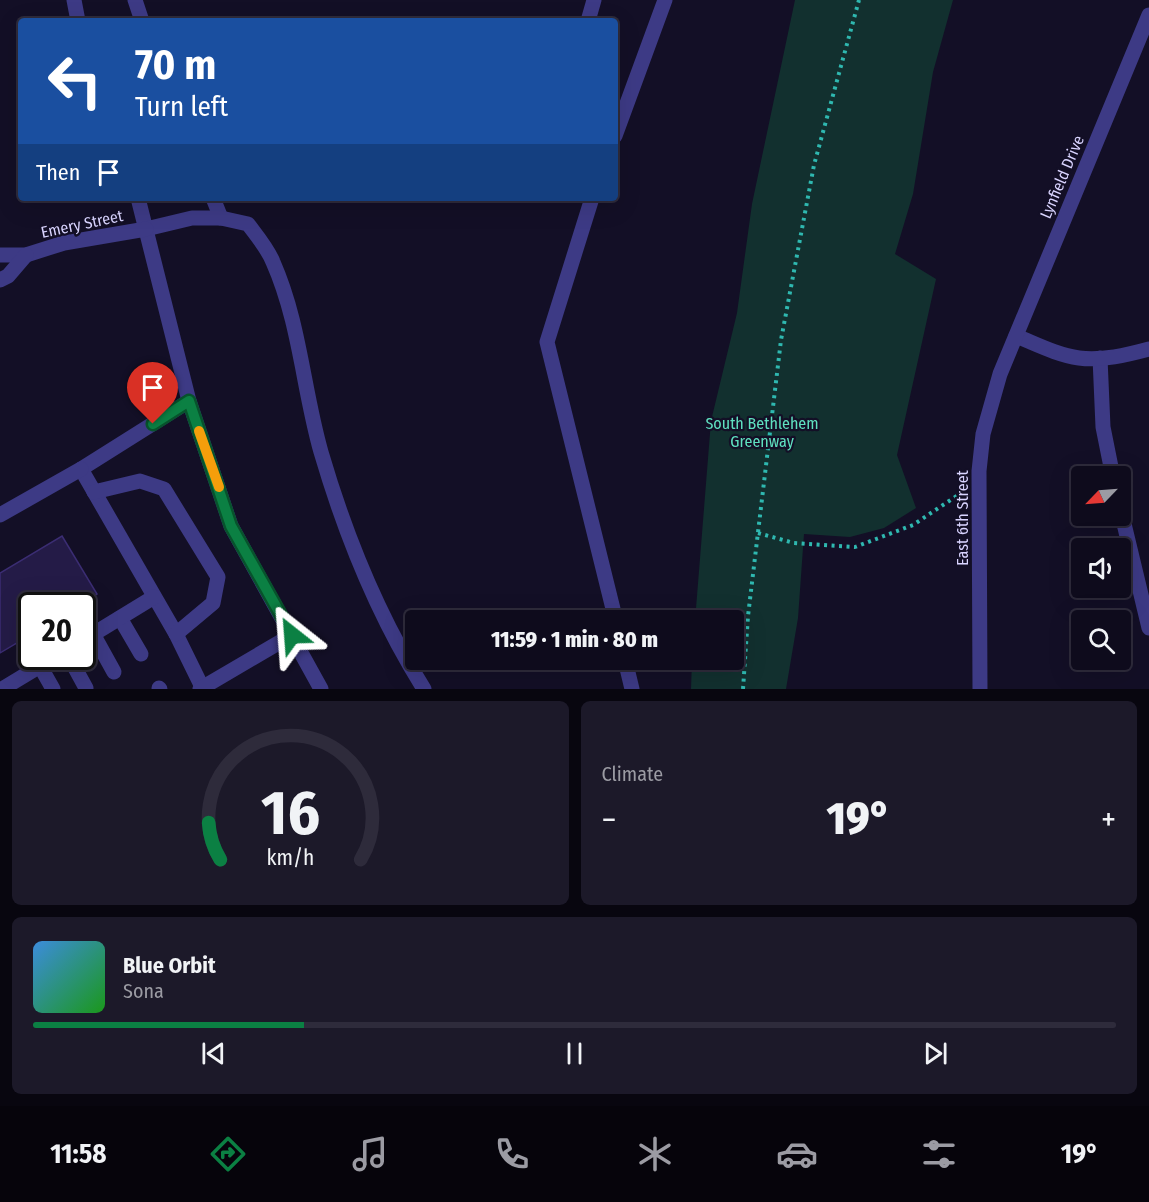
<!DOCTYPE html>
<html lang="en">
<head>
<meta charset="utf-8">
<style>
  :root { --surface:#0e0b1c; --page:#1c1929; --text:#f1f3f6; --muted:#9b9ba3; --line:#2e2b3b; --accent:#0b8043 }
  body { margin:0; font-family:"Fira Sans Condensed",sans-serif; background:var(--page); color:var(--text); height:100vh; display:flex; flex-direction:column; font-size:22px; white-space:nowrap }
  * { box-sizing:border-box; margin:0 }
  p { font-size:20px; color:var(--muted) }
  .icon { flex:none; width:33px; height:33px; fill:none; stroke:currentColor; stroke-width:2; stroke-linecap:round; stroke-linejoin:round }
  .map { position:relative; height:689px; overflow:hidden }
  .details { display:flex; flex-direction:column; gap:12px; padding:12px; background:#08060f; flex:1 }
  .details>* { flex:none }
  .banner { position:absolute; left:18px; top:18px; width:600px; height:183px; border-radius:6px; box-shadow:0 6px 24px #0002,0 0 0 2px var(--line); background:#1a4fa0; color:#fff; overflow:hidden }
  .needle { width:39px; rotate:245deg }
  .controls { position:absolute; left:1071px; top:466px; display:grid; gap:12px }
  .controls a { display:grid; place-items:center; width:60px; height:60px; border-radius:6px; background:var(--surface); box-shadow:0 6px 24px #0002,0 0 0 2px var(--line); font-size:30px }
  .speed { position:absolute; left:18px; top:592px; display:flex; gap:12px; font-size:30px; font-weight:700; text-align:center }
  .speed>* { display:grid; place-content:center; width:78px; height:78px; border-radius:50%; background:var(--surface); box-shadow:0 6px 24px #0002,0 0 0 2px var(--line); line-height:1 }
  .speed .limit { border:3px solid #111; border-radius:9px; background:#fff; color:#111 }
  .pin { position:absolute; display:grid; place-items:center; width:51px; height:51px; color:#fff; margin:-62px -26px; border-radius:50% 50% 50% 0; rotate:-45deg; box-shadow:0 0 6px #0007 }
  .pin .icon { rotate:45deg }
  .me { position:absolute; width:66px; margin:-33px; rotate:332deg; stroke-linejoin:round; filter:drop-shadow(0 0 4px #0008) }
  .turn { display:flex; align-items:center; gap:21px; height:126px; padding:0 18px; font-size:27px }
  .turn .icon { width:78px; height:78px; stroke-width:2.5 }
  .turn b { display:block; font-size:42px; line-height:51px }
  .then { display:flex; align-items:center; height:57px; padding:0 18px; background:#0003; gap:12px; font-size:22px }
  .big { font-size:45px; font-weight:800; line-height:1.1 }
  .details .card { flex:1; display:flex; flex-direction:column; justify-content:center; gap:9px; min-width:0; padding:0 21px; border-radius:9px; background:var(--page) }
  .details .dial { align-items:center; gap:0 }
  .dial svg { height:156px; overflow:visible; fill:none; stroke:var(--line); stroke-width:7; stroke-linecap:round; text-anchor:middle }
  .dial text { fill:var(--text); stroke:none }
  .song { display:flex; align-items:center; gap:18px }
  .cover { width:72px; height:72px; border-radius:9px; background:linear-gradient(135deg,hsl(210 70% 55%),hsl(120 70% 35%)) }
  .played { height:6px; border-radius:3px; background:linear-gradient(90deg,var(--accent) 25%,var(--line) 25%) }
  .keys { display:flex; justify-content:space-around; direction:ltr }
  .heat { display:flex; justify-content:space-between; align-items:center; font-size:33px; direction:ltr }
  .details .tiles { flex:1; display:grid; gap:12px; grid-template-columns:1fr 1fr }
  .card:last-child { grid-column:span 2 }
  .trip { position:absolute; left:405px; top:610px; width:339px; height:60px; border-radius:6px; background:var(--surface); box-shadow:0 6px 24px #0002,0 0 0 2px var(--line); font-weight:800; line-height:60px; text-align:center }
  .tab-bar { display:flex; height:96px; justify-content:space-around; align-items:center; background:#06040b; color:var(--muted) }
  .tab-bar .icon { width:42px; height:42px }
  .tab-bar .current { color:var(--accent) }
  .tab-bar b { font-size:27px; color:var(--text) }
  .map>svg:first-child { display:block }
</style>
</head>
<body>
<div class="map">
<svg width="1149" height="689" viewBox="0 0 1149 689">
  <rect width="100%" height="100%" fill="#130f26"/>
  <!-- green -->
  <path fill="#12302f" d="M795 0H953L933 72 913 194 895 254 936 279 897 455 916 508 884 528 850 537 804 534 798 618 786 689H691L692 660H734V621H695L711 421 737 313 752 204Z"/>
  <!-- building -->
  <path fill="#241b47" stroke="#3b2d73" stroke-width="1.5" d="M62 536 97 594 77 606H32V634L0 653V573Z"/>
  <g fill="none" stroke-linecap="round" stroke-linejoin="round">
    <!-- path -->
    <g stroke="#2fb8b0" stroke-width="4" stroke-dasharray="3 4.5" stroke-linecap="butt">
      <path d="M758 533 794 543 855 547 913 525 958 495"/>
      <path d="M743 689 748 616 781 340 814 165 859 0"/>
    </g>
    <!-- lane -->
    <g stroke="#3d3a85" stroke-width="15">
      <path d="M74 0 78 21"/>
      <path d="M135 0 142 21"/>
      <path d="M588 21 594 0"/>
      <path d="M615 136 665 0"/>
      <path d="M138 198 189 401 231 526 321 689"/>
      <path d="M213 198 221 218"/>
      <path d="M592 198 547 342 616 621"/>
      <path d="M146 229 192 218H221L248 224C257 236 268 249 273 262 300 323 303 389 321 452 345 534 378 616 424 689"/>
      <path d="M1100 358 1103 427 1113 477"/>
      <path d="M189 401 81 469 176 634 203 689"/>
      <path d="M94 492 140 481 164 489 218 577 213 603 176 634"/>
      <path d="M1120 507 1149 628"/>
      <path d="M0 515 81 469"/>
      <path d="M120 618 141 654"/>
      <path d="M93 634 114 672"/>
      <path d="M82 641 154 597"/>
      <path d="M69 657 86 688"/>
      <path d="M625 660 632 689"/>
      <path d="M40 666 53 689"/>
      <path d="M159 688 160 689"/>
      <path d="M2 689 55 657"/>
      <path d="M200 689 292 635"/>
    </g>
    <!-- street -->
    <g stroke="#3d3a85" stroke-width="15">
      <path d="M0 255H26L64 243 146 229"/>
      <path d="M0 280 8 276 26 255"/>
      <path d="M1016 336C1036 344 1057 355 1079 358 1102 361 1127 355 1149 349"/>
      <path d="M980 689 979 471 983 434 1000 374 1149 15"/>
    </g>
  </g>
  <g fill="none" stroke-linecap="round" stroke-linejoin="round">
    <defs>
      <path id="route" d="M153 424 189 401 231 526 292 635"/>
    </defs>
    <!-- route casing -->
    <use href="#route" stroke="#07532c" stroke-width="15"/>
    <!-- route -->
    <use href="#route" stroke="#0b8043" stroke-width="10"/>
    <!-- slow -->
    <path stroke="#f59e0b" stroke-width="10" d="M199 431 219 487"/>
  </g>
  <g text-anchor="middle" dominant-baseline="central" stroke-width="4.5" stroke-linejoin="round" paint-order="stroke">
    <!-- street labels -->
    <g font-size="16" fill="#d9d4ff" stroke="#130f26">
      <text transform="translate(1062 177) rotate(-67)">Lynfield Drive</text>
      <text transform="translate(82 224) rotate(-12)">Emery Street</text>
      <text transform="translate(962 518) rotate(-90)">East 6th Street</text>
    </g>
    <!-- park labels -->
    <g font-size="16" fill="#5fe0c0" stroke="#130f26">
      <text x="762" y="423">South Bethlehem<tspan x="762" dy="18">Greenway</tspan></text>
    </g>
  </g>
</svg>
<div class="controls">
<a><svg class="needle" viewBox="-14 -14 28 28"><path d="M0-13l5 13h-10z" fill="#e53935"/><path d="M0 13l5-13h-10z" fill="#9b9ba3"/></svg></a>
<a><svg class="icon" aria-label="sound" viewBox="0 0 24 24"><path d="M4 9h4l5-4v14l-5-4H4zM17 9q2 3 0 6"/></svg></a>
<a><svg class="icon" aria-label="search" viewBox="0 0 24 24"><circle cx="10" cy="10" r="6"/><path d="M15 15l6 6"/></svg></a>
</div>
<div class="speed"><div class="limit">20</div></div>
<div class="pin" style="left:153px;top:424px;background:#d93025"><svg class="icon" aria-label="arrive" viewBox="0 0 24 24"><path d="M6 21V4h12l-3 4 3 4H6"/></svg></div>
<svg class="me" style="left:292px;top:635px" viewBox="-20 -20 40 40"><path d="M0-17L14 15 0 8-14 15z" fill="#0b8043" stroke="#fff" stroke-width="4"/></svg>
<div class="trip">11:59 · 1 min · 80 m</div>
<div class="banner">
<div class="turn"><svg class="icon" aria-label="left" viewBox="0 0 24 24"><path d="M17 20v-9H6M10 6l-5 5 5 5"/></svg><div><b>70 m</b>Turn left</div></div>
<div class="then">Then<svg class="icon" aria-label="arrive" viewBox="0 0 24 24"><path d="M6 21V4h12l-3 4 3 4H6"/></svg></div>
</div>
</div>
<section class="details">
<div class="tiles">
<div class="card dial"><svg viewBox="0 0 100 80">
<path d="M14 69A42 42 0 1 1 86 69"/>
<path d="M14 69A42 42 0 0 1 8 50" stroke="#0b8043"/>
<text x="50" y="56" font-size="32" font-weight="700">16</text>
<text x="50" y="72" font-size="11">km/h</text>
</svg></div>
<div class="card"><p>Climate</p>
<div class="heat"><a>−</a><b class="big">19°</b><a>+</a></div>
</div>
<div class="card">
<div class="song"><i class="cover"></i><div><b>Blue Orbit</b><p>Sona</p></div></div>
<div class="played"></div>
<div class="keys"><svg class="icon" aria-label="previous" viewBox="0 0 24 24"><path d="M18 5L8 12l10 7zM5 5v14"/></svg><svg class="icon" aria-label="pause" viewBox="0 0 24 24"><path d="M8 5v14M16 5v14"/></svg><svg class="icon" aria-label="next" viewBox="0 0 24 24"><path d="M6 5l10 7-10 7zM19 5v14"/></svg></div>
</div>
</div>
</section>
<nav class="tab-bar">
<b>11:58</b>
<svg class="icon current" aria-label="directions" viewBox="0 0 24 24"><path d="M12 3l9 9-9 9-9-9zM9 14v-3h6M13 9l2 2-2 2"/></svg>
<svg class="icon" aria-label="music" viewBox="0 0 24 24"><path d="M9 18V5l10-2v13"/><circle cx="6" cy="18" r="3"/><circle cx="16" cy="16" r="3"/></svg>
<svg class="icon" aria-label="phone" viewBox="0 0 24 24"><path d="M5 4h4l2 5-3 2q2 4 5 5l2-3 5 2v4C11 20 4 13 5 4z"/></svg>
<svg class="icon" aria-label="climate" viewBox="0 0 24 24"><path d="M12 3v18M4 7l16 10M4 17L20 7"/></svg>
<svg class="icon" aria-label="car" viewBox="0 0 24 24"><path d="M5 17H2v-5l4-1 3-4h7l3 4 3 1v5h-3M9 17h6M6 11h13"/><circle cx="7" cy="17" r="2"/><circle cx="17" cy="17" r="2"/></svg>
<svg class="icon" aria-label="filters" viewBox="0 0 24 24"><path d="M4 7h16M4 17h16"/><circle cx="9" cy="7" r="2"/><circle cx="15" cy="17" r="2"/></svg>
<b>19°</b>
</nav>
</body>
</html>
